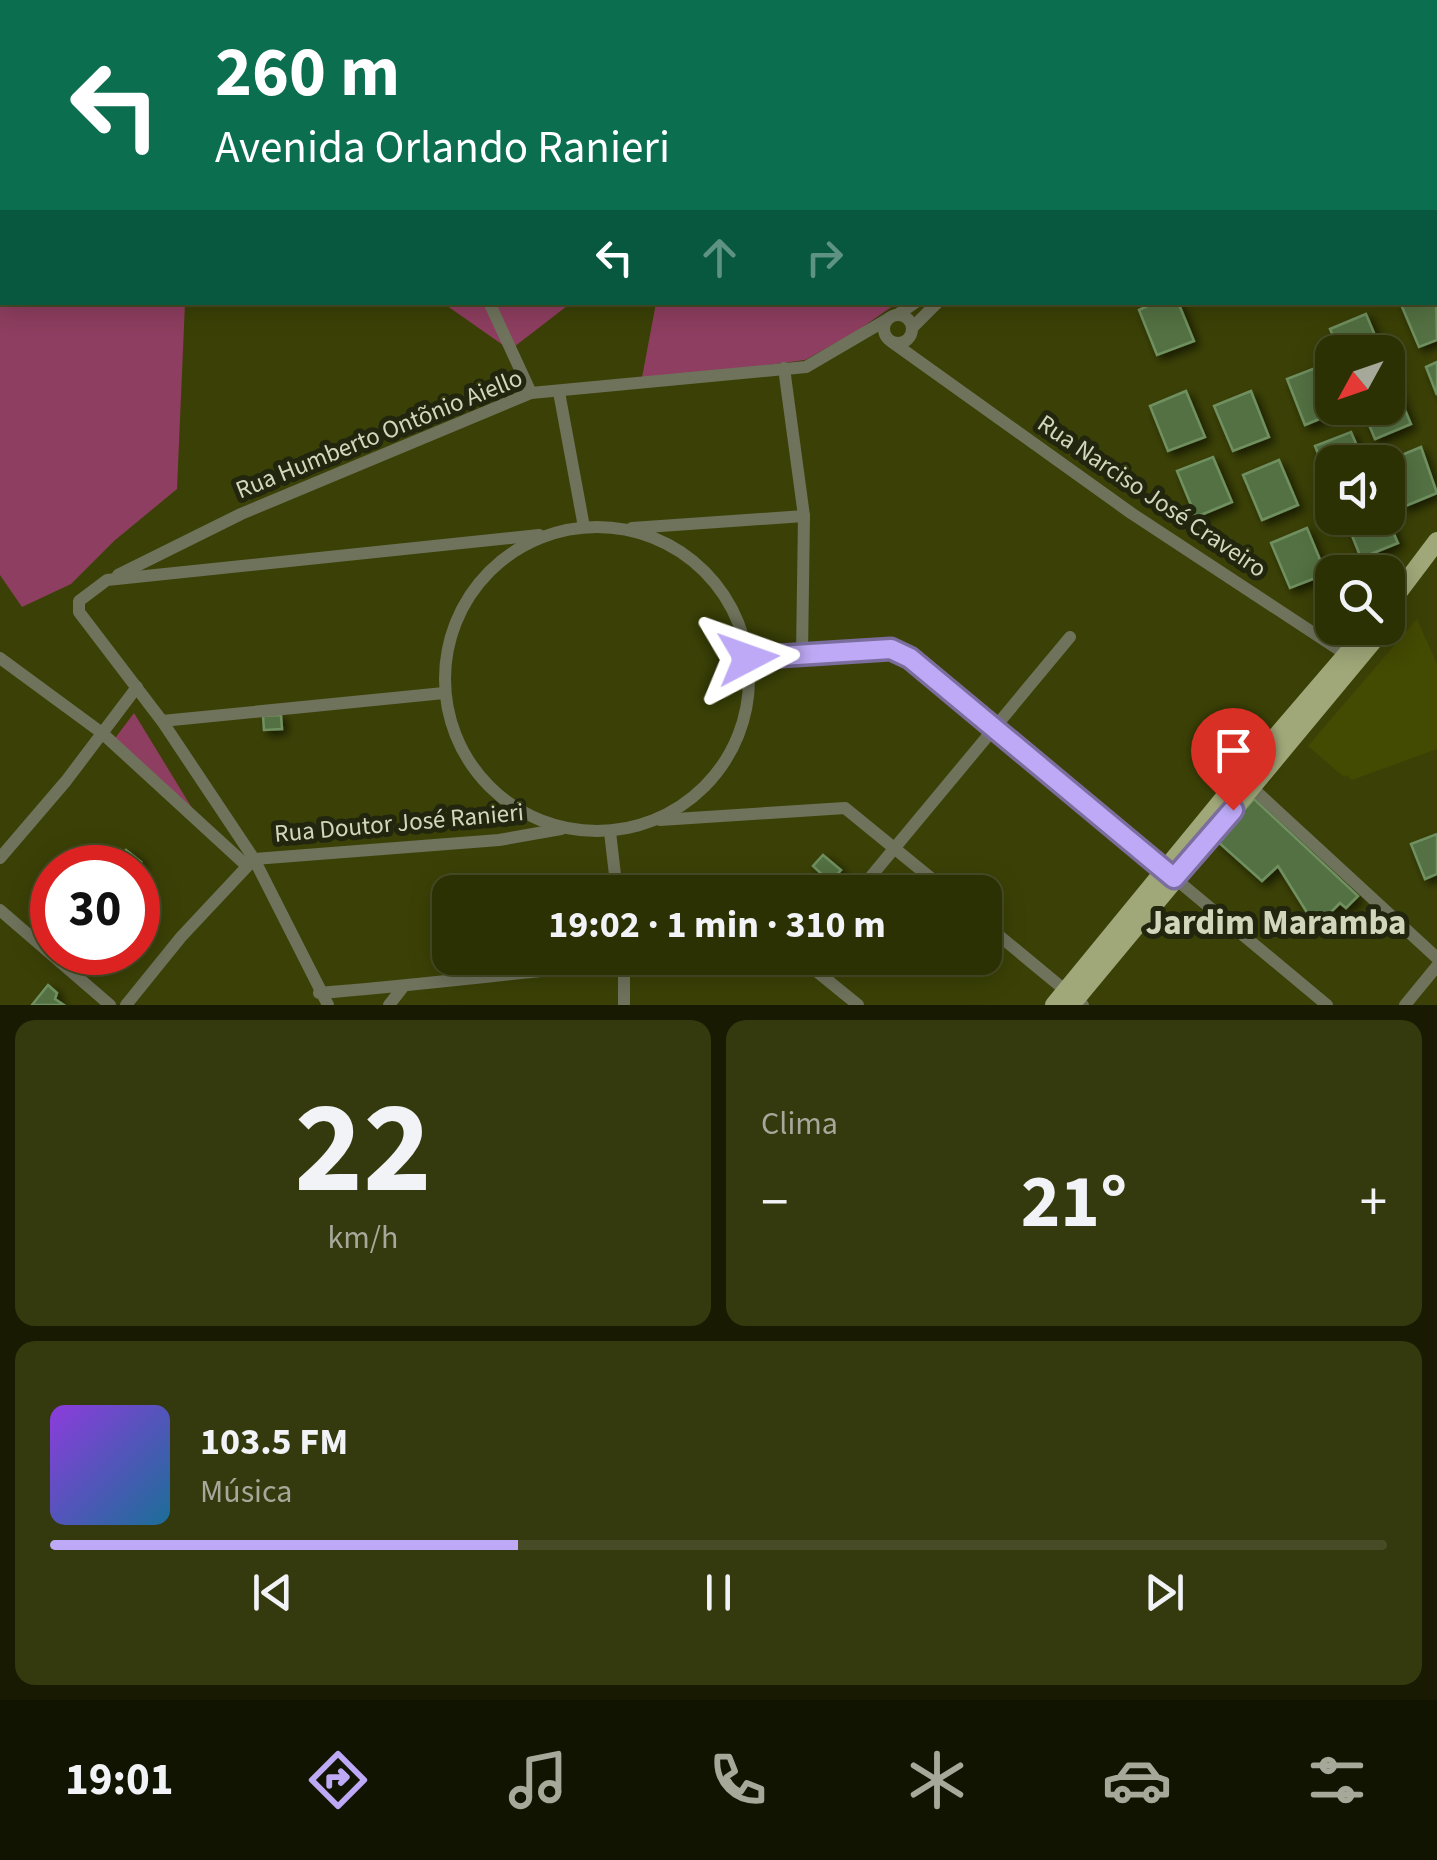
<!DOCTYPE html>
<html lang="pt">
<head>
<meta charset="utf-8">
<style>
  :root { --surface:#2c3104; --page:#34390e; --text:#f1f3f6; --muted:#a6a99a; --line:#484c26; --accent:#bda9f5 }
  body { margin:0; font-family:"Source Sans 3",sans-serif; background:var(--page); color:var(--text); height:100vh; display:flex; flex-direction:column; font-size:38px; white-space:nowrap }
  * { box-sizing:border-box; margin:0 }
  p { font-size:32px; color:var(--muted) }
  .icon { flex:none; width:55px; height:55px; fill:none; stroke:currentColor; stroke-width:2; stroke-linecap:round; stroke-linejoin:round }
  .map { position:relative; height:1005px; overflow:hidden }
  .side { display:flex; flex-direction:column; gap:15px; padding:15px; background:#181b02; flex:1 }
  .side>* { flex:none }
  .hud { position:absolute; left:0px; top:0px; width:1438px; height:305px; box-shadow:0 5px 25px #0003,0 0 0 2px var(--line); background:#0b6e4f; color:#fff; overflow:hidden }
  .needle { width:65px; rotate:230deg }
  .controls { position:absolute; left:1315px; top:335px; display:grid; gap:20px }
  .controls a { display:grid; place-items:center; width:90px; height:90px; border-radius:20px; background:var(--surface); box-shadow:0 5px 25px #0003,0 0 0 2px var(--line); font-size:50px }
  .speed { position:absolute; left:30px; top:845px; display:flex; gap:20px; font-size:50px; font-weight:700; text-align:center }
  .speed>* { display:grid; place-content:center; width:130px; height:130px; border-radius:50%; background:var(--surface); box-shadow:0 5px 25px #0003,0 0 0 2px var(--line); line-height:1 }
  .speed .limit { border:15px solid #d22; background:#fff; color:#111 }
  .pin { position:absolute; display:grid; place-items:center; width:85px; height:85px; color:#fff; margin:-102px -42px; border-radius:50% 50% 50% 0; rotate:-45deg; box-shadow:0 0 10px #0007 }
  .pin .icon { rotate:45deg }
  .me { position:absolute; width:110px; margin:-55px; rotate:86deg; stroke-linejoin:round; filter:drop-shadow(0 0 8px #0008) }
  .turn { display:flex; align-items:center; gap:35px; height:210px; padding:0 50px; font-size:45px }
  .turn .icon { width:130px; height:130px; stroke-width:2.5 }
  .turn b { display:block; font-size:70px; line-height:85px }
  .lanes { display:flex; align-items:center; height:95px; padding:0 50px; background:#0003; justify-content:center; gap:50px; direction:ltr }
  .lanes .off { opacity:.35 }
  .big { font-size:75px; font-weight:700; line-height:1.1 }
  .side .card { flex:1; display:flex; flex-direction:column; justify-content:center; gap:15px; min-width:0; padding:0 35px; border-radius:20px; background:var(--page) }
  .side .dial { align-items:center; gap:0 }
  .dial b { font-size:130px; line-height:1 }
  .song { display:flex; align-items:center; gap:30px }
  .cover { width:120px; height:120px; border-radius:15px; background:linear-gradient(135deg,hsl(270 70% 55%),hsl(200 70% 35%)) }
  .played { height:10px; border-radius:5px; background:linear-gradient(90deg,var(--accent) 35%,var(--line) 35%) }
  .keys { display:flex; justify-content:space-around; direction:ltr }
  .heat { display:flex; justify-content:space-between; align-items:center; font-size:55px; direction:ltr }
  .side .tiles { flex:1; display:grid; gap:15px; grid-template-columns:1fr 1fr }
  .card:last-child { grid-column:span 2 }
  .trip { position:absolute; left:432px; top:875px; width:570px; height:100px; border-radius:20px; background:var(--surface); box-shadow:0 5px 25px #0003,0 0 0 2px var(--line); font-weight:700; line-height:100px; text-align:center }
  .dock { display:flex; height:160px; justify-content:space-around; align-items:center; background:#121402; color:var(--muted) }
  .dock .icon { width:70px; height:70px }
  .dock .selected { color:var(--accent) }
  .dock b { font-size:45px; color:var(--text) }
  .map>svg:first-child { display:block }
</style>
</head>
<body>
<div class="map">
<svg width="1437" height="1005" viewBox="0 0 1437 1005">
  <defs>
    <filter id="shadow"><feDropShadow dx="4.5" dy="4.5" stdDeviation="5" flood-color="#0009"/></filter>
  </defs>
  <rect width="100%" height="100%" fill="#3b4106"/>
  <!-- built -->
  <path fill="#434a02" d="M1417 619 1437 664V749L1352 780 1347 775 1344 777 1308 746Z"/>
  <!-- green -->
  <g fill="#8e3e60">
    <path d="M192 0H807L808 2H188Z"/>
    <path d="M0 82 2 302 185 303 177 489 114 541 71 584 22 607 0 575Z"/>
    <path d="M443 303H571L510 350Z"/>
    <path d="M656 303H897L857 331 805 360 641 383Z"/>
    <path d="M134 713 206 831 110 745Z"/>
  </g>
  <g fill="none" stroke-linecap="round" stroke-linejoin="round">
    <!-- stream -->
    <path stroke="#0a3144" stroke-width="4" d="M0 117 2 121"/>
  </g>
  <!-- building -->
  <g fill="#537143" stroke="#709061" stroke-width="2.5" filter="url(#shadow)">
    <path d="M1436 287 1437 340 1419 347 1400 302H1435Z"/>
    <path d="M1156 302H1178L1194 341 1157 355 1139 310Z"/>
    <path d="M1366 314 1382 352H1340L1330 329Z"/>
    <path d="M1437 362V395L1426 367Z"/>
    <path d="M1323 365 1332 389V408L1341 410 1305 425 1287 379Z"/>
    <path d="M1392 379 1411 424 1375 439 1362 408H1388V381Z"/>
    <path d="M1186 391 1205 437 1168 451 1150 406Z"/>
    <path d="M1251 391 1269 437 1233 451 1214 406Z"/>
    <path d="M1351 432 1364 462H1332V489L1315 446Z"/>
    <path d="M1421 447 1437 493 1403 507 1385 462Z"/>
    <path d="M1213 457 1232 502 1196 517 1177 471Z"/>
    <path d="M1279 460 1298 505 1262 520 1243 475Z"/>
    <path d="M1345 518H1387L1398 543 1361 558Z"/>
    <path d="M1307 528 1326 574 1290 588 1271 543Z"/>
    <path d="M281 715 282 729 264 730 263 716Z"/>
    <path d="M1254 799 1358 896 1346 908 1340 903 1316 927 1278 866 1262 881 1217 841Z"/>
    <path d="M1437 834V874L1425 879 1411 844Z"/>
    <path d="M126 850 141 862 137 868H111Z"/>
    <path d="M823 855 841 870 830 882 813 866Z"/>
    <path d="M48 985 57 993 55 999 64 1005H32Z"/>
  </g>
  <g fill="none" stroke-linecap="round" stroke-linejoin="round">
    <!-- minor -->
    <g stroke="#6f735c" stroke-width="12">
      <path d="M325 0 326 2"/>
      <path d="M345 0 346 2"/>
      <path d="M460 2 464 0"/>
      <path d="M1198 2 1200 0"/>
      <path d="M489 302 531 393"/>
      <path d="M897 315 916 302"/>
      <circle cx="898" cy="329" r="14"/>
      <path d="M912 328 938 302"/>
      <path d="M892 342 1131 513 1350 657"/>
      <path d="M784 368 804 516 802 654"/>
      <path d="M559 392 584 527"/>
      <circle cx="597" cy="679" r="152"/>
      <path d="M632 528 804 516"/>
      <path d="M118 575 241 514 531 393 806 367 888 319"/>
      <path d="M0 658 102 733 247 866"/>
      <path d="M748 659 891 649 910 658 1327 1005"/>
      <path d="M162 721 444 693"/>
      <path d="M1246 782 1437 958"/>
      <path d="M660 820 845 808 948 892"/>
      <path d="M610 832 617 892"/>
      <path d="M0 858 66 781 137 687"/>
      <path d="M858 892 1070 637"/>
      <path d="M0 910 110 1005"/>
      <path d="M985 924 1083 1005"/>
      <path d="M789 958 815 970 858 1005"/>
      <path d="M319 993C451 983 582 963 714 958"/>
      <path d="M126 1005 181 937 254 859 499 840 561 829"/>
      <path d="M328 1005 254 859 162 721 79 612V601L107 580 539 535"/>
      <path d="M389 1005 403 987"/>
      <path d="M624 1005V958"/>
      <path d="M1405 1005 1437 966"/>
    </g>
    <!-- major -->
    <g stroke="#a0a879" stroke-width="18">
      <path d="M1388 606 1437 541"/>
      <path d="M1054 1005 1241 777 1369 628"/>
      <path d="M1071 1005 1384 628"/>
    </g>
  </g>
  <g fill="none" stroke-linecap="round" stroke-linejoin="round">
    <defs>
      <path id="route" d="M748 658 891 649 910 658 1174 878 1233 810"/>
    </defs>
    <!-- route casing -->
    <use href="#route" stroke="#7b6e9f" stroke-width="25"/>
    <!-- route -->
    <use href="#route" stroke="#bda9f5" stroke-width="18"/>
  </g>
  <g text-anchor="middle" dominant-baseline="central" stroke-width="10" stroke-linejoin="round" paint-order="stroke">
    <!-- street labels -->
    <g font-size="25" fill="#d2d7bb" stroke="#22260f">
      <text transform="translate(379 434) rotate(-22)">Rua Humberto Ontõnio Aiello</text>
      <text transform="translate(1152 496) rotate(34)">Rua Narciso José Craveiro</text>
      <text transform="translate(399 823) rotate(-5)">Rua Doutor José Ranieri</text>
    </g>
    <!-- district labels -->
    <g font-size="35" font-weight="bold" fill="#d2d7bb" stroke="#22260f">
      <text x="1276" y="923">Jardim Maramba</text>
    </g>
  </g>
</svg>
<div class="controls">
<a><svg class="needle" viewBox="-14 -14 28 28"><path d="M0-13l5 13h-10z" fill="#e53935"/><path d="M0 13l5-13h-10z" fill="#a6a99a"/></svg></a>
<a><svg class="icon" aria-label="sound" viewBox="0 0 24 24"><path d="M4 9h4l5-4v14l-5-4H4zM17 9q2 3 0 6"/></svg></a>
<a><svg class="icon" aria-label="search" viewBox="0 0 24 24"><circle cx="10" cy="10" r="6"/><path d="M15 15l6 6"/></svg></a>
</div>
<div class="speed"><div class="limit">30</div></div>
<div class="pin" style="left:1233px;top:810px;background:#d93025"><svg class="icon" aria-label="arrive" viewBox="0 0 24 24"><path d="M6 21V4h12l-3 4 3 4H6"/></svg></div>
<svg class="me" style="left:748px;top:658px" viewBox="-20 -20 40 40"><path d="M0-17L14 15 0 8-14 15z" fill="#bda9f5" stroke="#fff" stroke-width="4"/></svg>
<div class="trip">19:02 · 1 min · 310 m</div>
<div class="hud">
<div class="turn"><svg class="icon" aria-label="left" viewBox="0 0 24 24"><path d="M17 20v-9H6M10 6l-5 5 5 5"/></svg><div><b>260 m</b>Avenida Orlando Ranieri</div></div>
<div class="lanes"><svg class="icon" aria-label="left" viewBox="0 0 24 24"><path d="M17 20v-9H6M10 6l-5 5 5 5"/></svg><svg class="icon off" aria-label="ahead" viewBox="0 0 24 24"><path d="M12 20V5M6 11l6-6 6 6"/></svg><svg class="icon off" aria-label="right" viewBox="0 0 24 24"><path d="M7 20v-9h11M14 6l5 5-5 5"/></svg></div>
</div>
</div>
<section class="side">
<div class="tiles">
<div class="card dial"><b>22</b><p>km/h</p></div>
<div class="card"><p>Clima</p>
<div class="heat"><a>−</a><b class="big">21°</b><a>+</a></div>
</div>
<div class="card">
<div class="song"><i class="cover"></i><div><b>103.5 FM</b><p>Música</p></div></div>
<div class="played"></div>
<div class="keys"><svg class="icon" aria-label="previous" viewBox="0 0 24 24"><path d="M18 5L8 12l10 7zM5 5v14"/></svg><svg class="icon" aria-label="pause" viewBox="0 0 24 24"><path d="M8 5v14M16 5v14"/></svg><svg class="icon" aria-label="next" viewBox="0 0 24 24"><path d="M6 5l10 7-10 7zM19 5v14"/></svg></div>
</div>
</div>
</section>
<nav class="dock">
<b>19:01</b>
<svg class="icon selected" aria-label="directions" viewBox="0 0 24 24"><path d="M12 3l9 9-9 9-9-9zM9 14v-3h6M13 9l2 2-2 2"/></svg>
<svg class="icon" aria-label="music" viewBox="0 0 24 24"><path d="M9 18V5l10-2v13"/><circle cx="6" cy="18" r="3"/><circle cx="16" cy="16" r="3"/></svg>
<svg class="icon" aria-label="phone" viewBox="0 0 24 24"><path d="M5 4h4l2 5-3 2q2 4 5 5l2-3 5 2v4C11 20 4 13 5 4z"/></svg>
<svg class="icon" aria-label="climate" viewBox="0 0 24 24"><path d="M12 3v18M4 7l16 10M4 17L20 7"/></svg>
<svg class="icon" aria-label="car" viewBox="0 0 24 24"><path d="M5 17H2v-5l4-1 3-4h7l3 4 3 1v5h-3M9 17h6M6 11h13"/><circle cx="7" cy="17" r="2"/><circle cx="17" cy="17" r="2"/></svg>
<svg class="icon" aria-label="filters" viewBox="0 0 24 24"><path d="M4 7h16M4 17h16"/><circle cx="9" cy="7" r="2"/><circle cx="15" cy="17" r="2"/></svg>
</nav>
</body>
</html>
